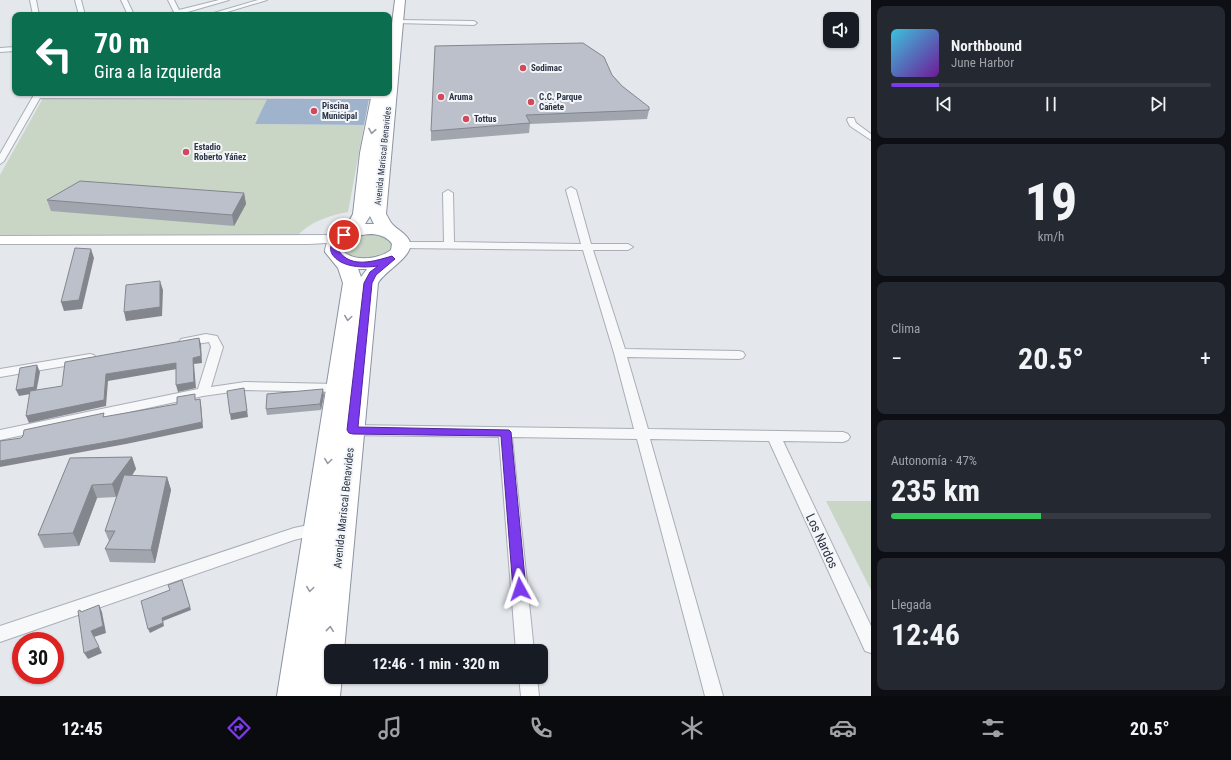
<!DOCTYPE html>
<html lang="es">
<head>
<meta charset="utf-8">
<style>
  :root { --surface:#171b24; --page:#242831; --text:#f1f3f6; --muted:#9ea1a6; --line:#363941; --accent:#7c3aed }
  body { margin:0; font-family:"Roboto Condensed",sans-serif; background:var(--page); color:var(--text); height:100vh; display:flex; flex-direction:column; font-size:15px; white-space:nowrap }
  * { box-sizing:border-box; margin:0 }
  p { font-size:13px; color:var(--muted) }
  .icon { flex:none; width:22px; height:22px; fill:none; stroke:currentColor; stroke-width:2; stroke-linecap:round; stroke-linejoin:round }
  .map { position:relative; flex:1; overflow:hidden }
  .sheet { display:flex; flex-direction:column; gap:6px; padding:6px; background:#0d0f14; width:360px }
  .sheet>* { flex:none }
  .guide { position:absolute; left:12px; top:12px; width:380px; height:84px; border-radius:8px; box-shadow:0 1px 3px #0004; background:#0b6e4f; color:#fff; overflow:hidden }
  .controls { position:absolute; left:823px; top:12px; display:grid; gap:8px }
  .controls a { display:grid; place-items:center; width:36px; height:36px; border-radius:8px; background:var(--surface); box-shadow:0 1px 3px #0004; font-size:20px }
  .speed { position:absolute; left:12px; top:632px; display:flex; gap:8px; font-size:20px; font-weight:700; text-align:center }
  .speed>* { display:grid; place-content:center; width:52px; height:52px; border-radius:50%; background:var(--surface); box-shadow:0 1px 3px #0004; line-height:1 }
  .speed .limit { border:6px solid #d22; background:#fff; color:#111 }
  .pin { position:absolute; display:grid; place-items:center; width:34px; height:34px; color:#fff; margin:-17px; border:2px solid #fff; border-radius:50%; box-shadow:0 1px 4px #0007 }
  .me { position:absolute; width:44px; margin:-22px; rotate:355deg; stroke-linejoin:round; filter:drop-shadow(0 0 3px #0008) }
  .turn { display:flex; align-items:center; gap:14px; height:84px; padding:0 16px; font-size:18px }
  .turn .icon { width:52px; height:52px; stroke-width:2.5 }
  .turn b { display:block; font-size:28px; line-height:34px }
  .big { font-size:30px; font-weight:700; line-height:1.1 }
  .sheet .widget { flex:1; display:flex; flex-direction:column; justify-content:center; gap:6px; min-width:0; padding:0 14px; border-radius:8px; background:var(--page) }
  .sheet .dial { align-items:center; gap:0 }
  .dial b { font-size:52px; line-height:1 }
  .song { display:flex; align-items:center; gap:12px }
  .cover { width:48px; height:48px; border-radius:6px; background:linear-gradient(135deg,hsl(190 70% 55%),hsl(280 70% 35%)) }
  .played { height:4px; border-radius:2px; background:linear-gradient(90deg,var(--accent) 15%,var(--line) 15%) }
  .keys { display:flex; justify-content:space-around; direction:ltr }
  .heat { display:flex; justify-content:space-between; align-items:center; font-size:22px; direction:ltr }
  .charge { height:6px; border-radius:3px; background:linear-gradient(90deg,#34c759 47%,var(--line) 0) }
  .trip { position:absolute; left:324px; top:644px; width:224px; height:40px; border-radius:8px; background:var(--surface); box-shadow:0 1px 3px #0004; font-weight:700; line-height:40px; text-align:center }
  .tabs { display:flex; height:64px; justify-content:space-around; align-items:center; background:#090b0e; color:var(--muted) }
  .tabs .icon { width:28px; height:28px }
  .tabs .on { color:var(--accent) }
  .tabs b { font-size:18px; color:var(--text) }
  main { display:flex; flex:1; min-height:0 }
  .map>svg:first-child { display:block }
</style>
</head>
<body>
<main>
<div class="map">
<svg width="871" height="696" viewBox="0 0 871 696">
  <rect width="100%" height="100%" fill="#e4e7ec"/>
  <!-- green -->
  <g fill="#c9d6c5">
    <path d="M43 98 267 99 255 124 364 125 348 212C328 216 311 221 297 236H0V175Z"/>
    <path d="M369 232 384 235 393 242 392 251C380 261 354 263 343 251L344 242 348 238Z"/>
    <path d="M826 501H871V590Z"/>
  </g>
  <!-- water -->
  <path fill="#9fb4cc" d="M267 99H369L364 125 255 124Z"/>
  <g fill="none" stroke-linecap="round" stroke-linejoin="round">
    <defs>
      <g id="street">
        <path d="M30 0H36L39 15H33Z"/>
        <path d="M75 0H81L85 15H79Z"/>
        <path d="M121 0H127L134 15H128Z"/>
        <path d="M168 0H174L179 10 219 0H229L177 15H165L174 12Z"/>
        <path d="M258 0H267L217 15H207Z"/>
        <path d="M398 20 474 21 477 23 474 25 396 23V21Z"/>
        <path d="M15 47V51L0 52V48Z"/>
        <path d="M35 93 386 95 390 97 386 99 40 98 4 161 0 164V154Z"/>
        <path d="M848 118H854L856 123 871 134V140L850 126 847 120Z"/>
        <path d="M571 187 576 190 591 244H628L633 247 628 250H593L625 349 739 351 743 352 745 355 743 358 739 359 627 357 648 429 843 432 848 434 850 437 848 440 843 442 783 441 871 626V653L865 651 769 441 650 439 723 696H705L637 439 512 437 534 651H516L499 437 349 435 344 433 342 430 344 427 349 425 634 429 614 353 583 250 402 248 397 245 402 242H444L443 193 448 190 453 193 454 242 581 244 566 190Z"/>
        <path d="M206 334 217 336 223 347 211 387 245 382 338 384 343 385 344 388 343 391 338 392 245 390 203 396 0 440V430L198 389 211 347 209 342 185 346 181 345 179 342 181 339Z"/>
        <path d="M90 354 94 355 96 358 94 361 0 377V369Z"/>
        <path d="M318 523 323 525 326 529 323 533 294 540 0 642V626L294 528Z"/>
        <path d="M519 677H537L539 696H521Z"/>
      </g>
      <path id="secondary" d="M338 235 343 236 345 239 343 242 309 244H0V236Z"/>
      <path id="highway" d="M395 0H405L386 214C388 217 390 222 393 225 398 230 405 233 409 240 417 255 385 270 378 283L344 651H331V677H342L340 696H277L343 283 338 268 325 252C326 231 346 231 353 214L360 153 372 93H389V47ZM370 216 374 224H365ZM373 234C380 235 388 237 392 244L391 250C379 259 356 262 344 252L345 243C353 236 363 234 373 234ZM358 269H367L361 277Z"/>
    </defs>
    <!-- street casing -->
    <use href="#street" stroke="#a9aeb7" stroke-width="2"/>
    <!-- secondary casing -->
    <use href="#secondary" stroke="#a9aeb7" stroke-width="2"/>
    <!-- highway casing -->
    <use href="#highway" stroke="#8b94a3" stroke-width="2"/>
    <!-- street -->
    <use href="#street" fill="#f7f8fa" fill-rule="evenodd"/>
    <!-- secondary -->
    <use href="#secondary" fill="#fff" fill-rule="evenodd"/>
    <!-- highway -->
    <use href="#highway" fill="#fff" fill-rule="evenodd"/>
  </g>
  <!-- wall -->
  <g fill="#a1a5ae">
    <path d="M612 75 622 86 649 110 647 119 530 124 529 133 431 141V131Z"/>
    <path d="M244 193 246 204 234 226 51 211 47 200Z"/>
    <path d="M324 395 321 410 267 415 266 409Z"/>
    <path d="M132 457 136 469 132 476 167 477 171 490 155 563 110 562 105 549 109 541 105 531 117 496 116 497 97 498 79 546 44 548 38 535 70 458Z"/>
  </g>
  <!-- shaded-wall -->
  <g fill="#83868d">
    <path d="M244 193 246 204 234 226 232 215Z"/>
    <path d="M91 249 94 258 82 309 64 311 61 302Z"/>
    <path d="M160 281 163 290 162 316 126 321 124 312Z"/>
    <path d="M199 338 201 344 202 363 194 364 196 388 178 392 176 385 193 358Z"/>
    <path d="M176 363 177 369 108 381 106 406 29 423 26 416 106 374Z"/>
    <path d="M37 365 40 372 36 393 19 396 16 390Z"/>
    <path d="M244 388 248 417 231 420 230 414Z"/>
    <path d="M323 389 324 395 321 410 320 404Z"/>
    <path d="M200 399 201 404 203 428 126 444 0 467V461Z"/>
    <path d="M132 457 136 469 116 497 112 484Z"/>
    <path d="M167 477 171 490 155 563 151 550Z"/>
    <path d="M92 485 97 498 79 546 73 533Z"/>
    <path d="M182 580 191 610 163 621 164 626 150 633 148 629Z"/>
    <path d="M99 605 102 612 106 633 94 637 91 631Z"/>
    <path d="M99 647 102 653 88 659 84 653Z"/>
  </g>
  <!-- building -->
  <g fill="#bbc0ca" stroke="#83868d">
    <path d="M583 43 604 57 612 75 622 86 649 107V110L526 115 530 123 431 131 435 46Z"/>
    <path d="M80 181 244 193 232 215 47 200Z"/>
    <path d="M75 248 91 249 79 300 61 302Z"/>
    <path d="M160 281V307L124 312 126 285Z"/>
    <path d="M199 338 201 356 193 358 194 382 176 385V363L106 374 104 400 26 416 30 391 62 386 65 362Z"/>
    <path d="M37 365 34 387 16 390 20 368Z"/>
    <path d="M244 388 247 411 230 414 227 391Z"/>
    <path d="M323 389 320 404 266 409 267 394Z"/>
    <path d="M195 394V400L200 399 202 422 124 439 0 461V441L21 438 23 436 24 430 104 413 103 417 177 404V397Z"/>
    <path d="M132 457 112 484 92 485 73 533 38 535 70 458Z"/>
    <path d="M124 475 167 477 151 550 105 549 115 531H105Z"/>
    <path d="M182 580 190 607 162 618 163 623 148 629 141 601 170 590 168 585Z"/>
    <path d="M99 605 103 626 91 631 99 647 84 653 78 611 80 610 81 612Z"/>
  </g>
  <!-- one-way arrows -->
  <defs><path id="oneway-chevron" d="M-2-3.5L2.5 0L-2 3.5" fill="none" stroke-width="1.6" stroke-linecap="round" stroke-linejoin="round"/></defs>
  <g stroke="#959aa2">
    <use href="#oneway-chevron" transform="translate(372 131) rotate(100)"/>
    <use href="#oneway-chevron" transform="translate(348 318) rotate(98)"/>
    <use href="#oneway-chevron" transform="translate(328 461) rotate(98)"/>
    <use href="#oneway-chevron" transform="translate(310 589) rotate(98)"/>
    <use href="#oneway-chevron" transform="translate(330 629) rotate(-84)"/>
  </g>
  <!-- route -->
  <path fill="#7c3aed" stroke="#51269a" d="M344 232 348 235 338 245 339 251C351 269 375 261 392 256L395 259 376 275 372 283 358 427 509 430 511 432 526 589 524 592 520 594 515 592 513 589 501 436 353 434 349 433 347 430 364 283 370 272 378 266C364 268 341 268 332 254 330 250 330 246 333 242 336 237 339 234 344 232Z"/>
  <!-- markers -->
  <g fill="#d1495b" stroke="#f4f6f9" stroke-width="1.5">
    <circle cx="523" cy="68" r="4"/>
    <circle cx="441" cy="97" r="4"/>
    <circle cx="531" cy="102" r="4"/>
    <circle cx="314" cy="111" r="4"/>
    <circle cx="466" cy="119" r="4"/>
    <circle cx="186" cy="152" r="4"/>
  </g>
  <g text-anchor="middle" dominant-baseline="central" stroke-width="4" stroke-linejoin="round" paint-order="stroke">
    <!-- far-poi labels -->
    <g font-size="9" font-weight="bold" fill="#2b3445" stroke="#f4f6f9" text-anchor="start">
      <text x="531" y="68">Sodimac</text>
      <text x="449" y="97">Aruma</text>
      <text x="539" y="97">C.C. Parque<tspan x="539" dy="10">Cañete</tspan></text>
      <text x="322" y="106">Piscina<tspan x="322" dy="10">Municipal</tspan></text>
      <text x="474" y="119">Tottus</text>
      <text x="194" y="147">Estadio<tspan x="194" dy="10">Roberto Yáñez</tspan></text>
    </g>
    <!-- far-street labels -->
    <g font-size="9" fill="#2b3445" stroke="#f4f6f9">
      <text transform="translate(383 156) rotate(-84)">Avenida Mariscal Benavides</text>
    </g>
    <!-- street labels -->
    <g font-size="11" fill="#2b3445" stroke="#f4f6f9">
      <text transform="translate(344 508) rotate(-84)">Avenida Mariscal Benavides</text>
    </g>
    <!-- near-street labels -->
    <g font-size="13" fill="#2b3445" stroke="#f4f6f9">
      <text transform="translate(822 541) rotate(65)">Los Nardos</text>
    </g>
  </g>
</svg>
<div class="controls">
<a><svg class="icon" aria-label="sound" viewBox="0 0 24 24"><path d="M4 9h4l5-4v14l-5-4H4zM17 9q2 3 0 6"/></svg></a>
</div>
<div class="speed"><div class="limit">30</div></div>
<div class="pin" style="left:344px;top:235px;background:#d93025"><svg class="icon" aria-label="arrive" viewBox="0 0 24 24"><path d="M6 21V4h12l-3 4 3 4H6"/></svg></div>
<svg class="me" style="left:520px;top:589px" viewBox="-20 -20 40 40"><path d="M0-17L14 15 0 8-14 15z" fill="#7c3aed" stroke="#fff" stroke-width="4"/></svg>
<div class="trip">12:46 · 1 min · 320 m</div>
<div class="guide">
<div class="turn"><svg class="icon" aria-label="left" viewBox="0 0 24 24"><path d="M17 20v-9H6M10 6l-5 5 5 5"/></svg><div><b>70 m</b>Gira a la izquierda</div></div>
</div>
</div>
<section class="sheet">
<div class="widget">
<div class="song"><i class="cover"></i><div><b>Northbound</b><p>June Harbor</p></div></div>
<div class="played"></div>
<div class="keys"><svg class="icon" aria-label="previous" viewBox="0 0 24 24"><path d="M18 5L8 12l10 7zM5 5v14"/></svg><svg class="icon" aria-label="pause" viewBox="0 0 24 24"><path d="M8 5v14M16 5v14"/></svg><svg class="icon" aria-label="next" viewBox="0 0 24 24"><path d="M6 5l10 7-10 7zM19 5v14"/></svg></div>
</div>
<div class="widget dial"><b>19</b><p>km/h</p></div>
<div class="widget"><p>Clima</p>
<div class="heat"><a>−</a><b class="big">20.5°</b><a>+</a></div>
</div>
<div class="widget"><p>Autonomía · 47%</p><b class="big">235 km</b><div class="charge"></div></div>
<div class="widget"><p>Llegada</p><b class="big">12:46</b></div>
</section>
</main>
<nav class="tabs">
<b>12:45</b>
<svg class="icon on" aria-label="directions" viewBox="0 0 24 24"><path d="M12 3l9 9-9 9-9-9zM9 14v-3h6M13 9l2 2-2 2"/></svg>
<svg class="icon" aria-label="music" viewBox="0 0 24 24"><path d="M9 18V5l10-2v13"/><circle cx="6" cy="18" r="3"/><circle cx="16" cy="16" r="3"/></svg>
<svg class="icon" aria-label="phone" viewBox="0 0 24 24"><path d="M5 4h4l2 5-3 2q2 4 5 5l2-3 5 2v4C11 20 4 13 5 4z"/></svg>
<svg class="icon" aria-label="climate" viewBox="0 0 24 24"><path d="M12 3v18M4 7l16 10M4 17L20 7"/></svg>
<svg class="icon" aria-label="car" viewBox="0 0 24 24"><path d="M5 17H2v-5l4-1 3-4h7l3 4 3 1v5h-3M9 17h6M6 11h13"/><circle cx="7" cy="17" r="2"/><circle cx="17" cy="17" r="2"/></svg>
<svg class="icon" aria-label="filters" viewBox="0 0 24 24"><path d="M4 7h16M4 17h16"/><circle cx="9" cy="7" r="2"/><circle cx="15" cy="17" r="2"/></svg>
<b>20.5°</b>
</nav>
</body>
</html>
